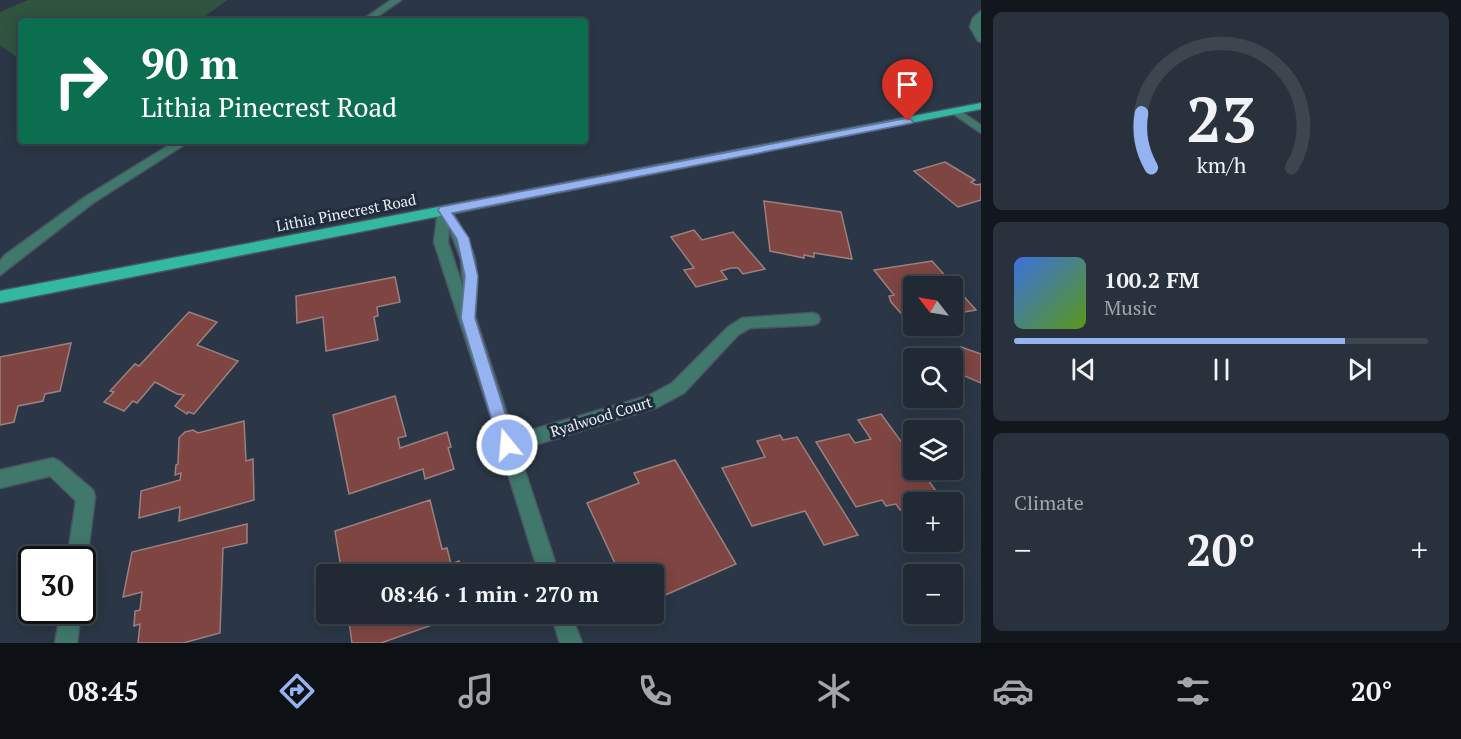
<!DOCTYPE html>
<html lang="en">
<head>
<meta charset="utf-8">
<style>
  :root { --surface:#202934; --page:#28313c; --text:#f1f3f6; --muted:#a2a6ac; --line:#3d454f; --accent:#95b2f1 }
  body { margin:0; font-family:"PT Serif",serif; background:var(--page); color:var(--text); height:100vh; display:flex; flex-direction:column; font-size:22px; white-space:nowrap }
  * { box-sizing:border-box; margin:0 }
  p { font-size:20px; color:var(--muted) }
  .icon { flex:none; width:33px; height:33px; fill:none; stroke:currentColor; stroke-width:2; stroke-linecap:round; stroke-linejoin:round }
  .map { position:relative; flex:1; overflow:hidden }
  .side { display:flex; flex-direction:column; gap:12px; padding:12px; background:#12171d; width:480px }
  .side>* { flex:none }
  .top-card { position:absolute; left:18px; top:18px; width:570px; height:126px; border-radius:6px; box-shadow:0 3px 15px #0003,0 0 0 2px var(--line); background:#0b6e4f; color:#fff; overflow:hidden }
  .needle { width:39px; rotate:301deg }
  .fabs { position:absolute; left:903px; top:276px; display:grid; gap:12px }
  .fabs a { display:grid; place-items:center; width:60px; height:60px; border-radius:6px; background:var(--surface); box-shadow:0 3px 15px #0003,0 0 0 2px var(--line); font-size:30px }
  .speed { position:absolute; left:18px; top:546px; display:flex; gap:12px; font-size:30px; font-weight:700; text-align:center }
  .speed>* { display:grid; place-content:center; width:78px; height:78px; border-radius:50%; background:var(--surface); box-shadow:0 3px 15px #0003,0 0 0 2px var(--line); line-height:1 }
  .speed .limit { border:3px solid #111; border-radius:9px; background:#fff; color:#111 }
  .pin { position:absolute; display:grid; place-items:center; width:51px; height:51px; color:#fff; margin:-62px -26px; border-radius:50% 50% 50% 0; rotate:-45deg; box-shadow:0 0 6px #0007 }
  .pin .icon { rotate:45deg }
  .me { position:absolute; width:66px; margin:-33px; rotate:343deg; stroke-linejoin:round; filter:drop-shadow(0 0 4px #0008) }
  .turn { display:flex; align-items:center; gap:21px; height:126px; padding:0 24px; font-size:27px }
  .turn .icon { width:78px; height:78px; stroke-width:2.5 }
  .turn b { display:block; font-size:42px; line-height:51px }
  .big { font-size:45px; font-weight:700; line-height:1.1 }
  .side .tile { flex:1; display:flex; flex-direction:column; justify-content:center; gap:9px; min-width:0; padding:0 21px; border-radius:9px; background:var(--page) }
  .side .dial { align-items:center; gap:0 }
  .dial svg { height:156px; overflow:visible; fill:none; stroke:var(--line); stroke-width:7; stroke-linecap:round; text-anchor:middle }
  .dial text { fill:var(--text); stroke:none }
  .song { display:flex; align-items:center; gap:18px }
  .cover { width:72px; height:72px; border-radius:9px; background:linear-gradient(135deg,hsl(220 70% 55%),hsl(90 70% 35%)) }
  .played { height:6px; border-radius:3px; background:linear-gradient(90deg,var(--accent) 80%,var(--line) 80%) }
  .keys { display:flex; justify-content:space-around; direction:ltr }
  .heat { display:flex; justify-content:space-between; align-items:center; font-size:33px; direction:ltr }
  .trip { position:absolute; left:316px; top:564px; width:348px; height:60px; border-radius:6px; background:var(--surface); box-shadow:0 3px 15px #0003,0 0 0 2px var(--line); font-weight:700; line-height:60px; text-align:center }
  .tab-bar { display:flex; height:96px; justify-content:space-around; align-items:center; background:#0d1015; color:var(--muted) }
  .tab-bar .icon { width:42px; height:42px }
  .tab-bar .on { color:var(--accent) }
  .tab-bar b { font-size:27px; color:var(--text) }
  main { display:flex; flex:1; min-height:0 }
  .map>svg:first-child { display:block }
</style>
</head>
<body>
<main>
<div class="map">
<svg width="981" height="643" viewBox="0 0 981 643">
  <rect width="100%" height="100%" fill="#2b3746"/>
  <!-- green -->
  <path fill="#305440" d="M28 0H227L199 21H21V60L0 45V12Z"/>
  <!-- building -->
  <g fill="#7e4542" stroke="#9a817f" stroke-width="1.5">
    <path d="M945 162 975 180 971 182 976 185 981 184V200L958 207 914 171Z"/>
    <path d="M764 201 841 212 852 259 814 253V257L804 255V258L770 251Z"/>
    <path d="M694 230 702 240 733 232 765 269 743 274 738 268H731L721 271 727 279 696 287 684 270 694 268 671 237Z"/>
    <path d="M932 261 976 310 952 314V286H914V326H933L915 329 891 302 889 296 894 295 874 270Z"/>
    <path d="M395 277 400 302 377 307 378 316 374 317 378 340 326 351 323 317 297 323 296 296Z"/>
    <path d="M189 312 217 322 197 345 238 361 194 414 188 412 187 414 175 406 184 395 177 394 155 382 137 403 133 401 124 411 104 402 114 392 110 391 135 364 139 366Z"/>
    <path d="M71 343 60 391 45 394 43 401 18 406 14 422 0 425V357Z"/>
    <path d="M961 347 981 354V383L960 374Z"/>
    <path d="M395 396 406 436 398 438 400 448 447 432 451 447 448 448 454 469 425 479 423 469 349 494 333 415Z"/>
    <path d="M881 414 914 459V470H921L941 498 914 502V506L900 510 896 504 886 506 882 500 856 507 816 442 849 434 855 443 871 439 858 420Z"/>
    <path d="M244 421 246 461 253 459 254 500 179 521 180 507 139 518 141 491 180 480 181 473 175 475 176 465 178 464 179 438 185 432 193 430 198 433Z"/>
    <path d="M780 435 783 440 797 437 858 535 824 545 805 511 752 526 722 468 765 457 757 441Z"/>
    <path d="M675 460 736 564 654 600V574H620L587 503 639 483 634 473Z"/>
    <path d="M430 500 442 549 447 548 451 564 459 561 463 574H342L335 531Z"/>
    <path d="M247 524V543L223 548 220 633 183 643H138L140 624 134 626 135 611 140 610 142 592 123 597 132 552Z"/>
    <path d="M348 614H463L381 643H352Z"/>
  </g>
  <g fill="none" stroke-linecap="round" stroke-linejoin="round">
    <defs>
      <g id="minor">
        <path d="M391 0H401L371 21H361Z"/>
        <path d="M981 11V42L978 41 970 27 973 18Z"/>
        <path d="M956 108 981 125V133L952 113 951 111Z"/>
        <path d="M176 141H190L93 203 0 275V261L5 255 85 197Z"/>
        <path d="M444 206 449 207 467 237 475 259 477 283 475 316 514 435 648 396 672 383 728 327 742 318 813 313 818 315 820 319 818 323 813 325 750 328 738 335 684 393 658 407 518 450 559 574H539L501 451 497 445 499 442 434 242 438 210ZM449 228 461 259 463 288 448 242Z"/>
        <path d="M53 458 59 461 93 490 95 497 87 560 82 568V560H67L76 501 50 476 0 488V470Z"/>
        <path d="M61 610H81L77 643H55Z"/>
        <path d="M551 614H571L582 643H560Z"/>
      </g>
      <path id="major" d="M981 103V109L0 303V291Z"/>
    </defs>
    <!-- minor casing -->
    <use href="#minor" stroke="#495463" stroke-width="3"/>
    <!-- major casing -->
    <use href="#major" stroke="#495463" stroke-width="3"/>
    <!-- minor -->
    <use href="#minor" fill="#41786c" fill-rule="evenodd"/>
    <!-- major -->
    <use href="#major" fill="#33b9a0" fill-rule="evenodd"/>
  </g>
  <!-- route -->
  <path fill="#95b2f1" stroke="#61749d" stroke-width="1.5" d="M908 118 913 121 912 123 452 213 469 238 478 276 475 318 515 445 512 450 507 453 501 450 461 318 465 276 457 239 438 210 440 207Z"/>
  <g text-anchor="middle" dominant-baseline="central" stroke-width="6" stroke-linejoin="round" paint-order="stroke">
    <!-- street labels -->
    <g font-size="15" fill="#e7eff9" stroke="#212d3c">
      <text transform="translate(346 212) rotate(-11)">Lithia Pinecrest Road</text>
      <text transform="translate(601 416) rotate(-17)">Ryalwood Court</text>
    </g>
  </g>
</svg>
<div class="fabs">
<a><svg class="needle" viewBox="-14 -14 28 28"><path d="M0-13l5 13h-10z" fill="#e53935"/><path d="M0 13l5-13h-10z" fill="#a2a6ac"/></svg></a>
<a><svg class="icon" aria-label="search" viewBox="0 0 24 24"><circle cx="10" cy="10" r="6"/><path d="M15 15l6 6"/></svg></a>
<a><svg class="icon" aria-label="layers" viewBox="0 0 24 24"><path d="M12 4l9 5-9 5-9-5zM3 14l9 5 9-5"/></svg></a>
<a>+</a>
<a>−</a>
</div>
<div class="speed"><div class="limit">30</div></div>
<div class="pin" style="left:908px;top:121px;background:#d93025"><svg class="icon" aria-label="arrive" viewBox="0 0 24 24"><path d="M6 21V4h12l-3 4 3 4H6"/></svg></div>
<svg class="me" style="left:507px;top:445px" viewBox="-20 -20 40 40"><circle r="17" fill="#95b2f1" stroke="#fff" stroke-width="3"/><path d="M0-11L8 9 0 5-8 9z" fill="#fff"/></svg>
<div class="trip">08:46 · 1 min · 270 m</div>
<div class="top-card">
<div class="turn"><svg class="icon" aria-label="right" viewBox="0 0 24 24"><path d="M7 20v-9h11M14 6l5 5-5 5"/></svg><div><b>90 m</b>Lithia Pinecrest Road</div></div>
</div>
</div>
<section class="side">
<div class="tile dial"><svg viewBox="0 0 100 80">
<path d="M14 69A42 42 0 1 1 86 69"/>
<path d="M14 69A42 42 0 0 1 9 41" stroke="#95b2f1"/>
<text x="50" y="56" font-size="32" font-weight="700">23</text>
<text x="50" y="72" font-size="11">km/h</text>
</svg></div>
<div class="tile">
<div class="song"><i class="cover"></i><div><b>100.2 FM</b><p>Music</p></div></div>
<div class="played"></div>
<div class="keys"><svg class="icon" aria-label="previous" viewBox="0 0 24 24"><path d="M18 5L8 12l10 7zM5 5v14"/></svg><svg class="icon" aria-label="pause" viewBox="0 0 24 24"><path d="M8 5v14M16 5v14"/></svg><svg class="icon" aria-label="next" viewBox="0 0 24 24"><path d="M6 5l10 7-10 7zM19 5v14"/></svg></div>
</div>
<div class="tile"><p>Climate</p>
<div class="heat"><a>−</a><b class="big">20°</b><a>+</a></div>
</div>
</section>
</main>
<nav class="tab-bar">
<b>08:45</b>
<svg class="icon on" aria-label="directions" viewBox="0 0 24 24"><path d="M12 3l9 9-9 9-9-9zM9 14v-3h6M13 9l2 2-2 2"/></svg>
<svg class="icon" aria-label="music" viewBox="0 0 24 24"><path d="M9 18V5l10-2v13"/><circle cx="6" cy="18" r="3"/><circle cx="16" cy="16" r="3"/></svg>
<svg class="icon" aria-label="phone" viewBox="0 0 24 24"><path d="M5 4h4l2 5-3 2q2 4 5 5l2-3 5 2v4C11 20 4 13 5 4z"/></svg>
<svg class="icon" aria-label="climate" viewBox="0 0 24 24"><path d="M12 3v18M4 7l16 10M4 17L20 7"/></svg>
<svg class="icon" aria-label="car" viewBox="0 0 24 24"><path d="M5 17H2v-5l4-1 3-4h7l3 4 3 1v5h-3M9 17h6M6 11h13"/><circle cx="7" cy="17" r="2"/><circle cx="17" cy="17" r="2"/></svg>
<svg class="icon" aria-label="filters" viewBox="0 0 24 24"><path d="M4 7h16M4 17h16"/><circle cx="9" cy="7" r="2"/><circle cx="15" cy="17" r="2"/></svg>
<b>20°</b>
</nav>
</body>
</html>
